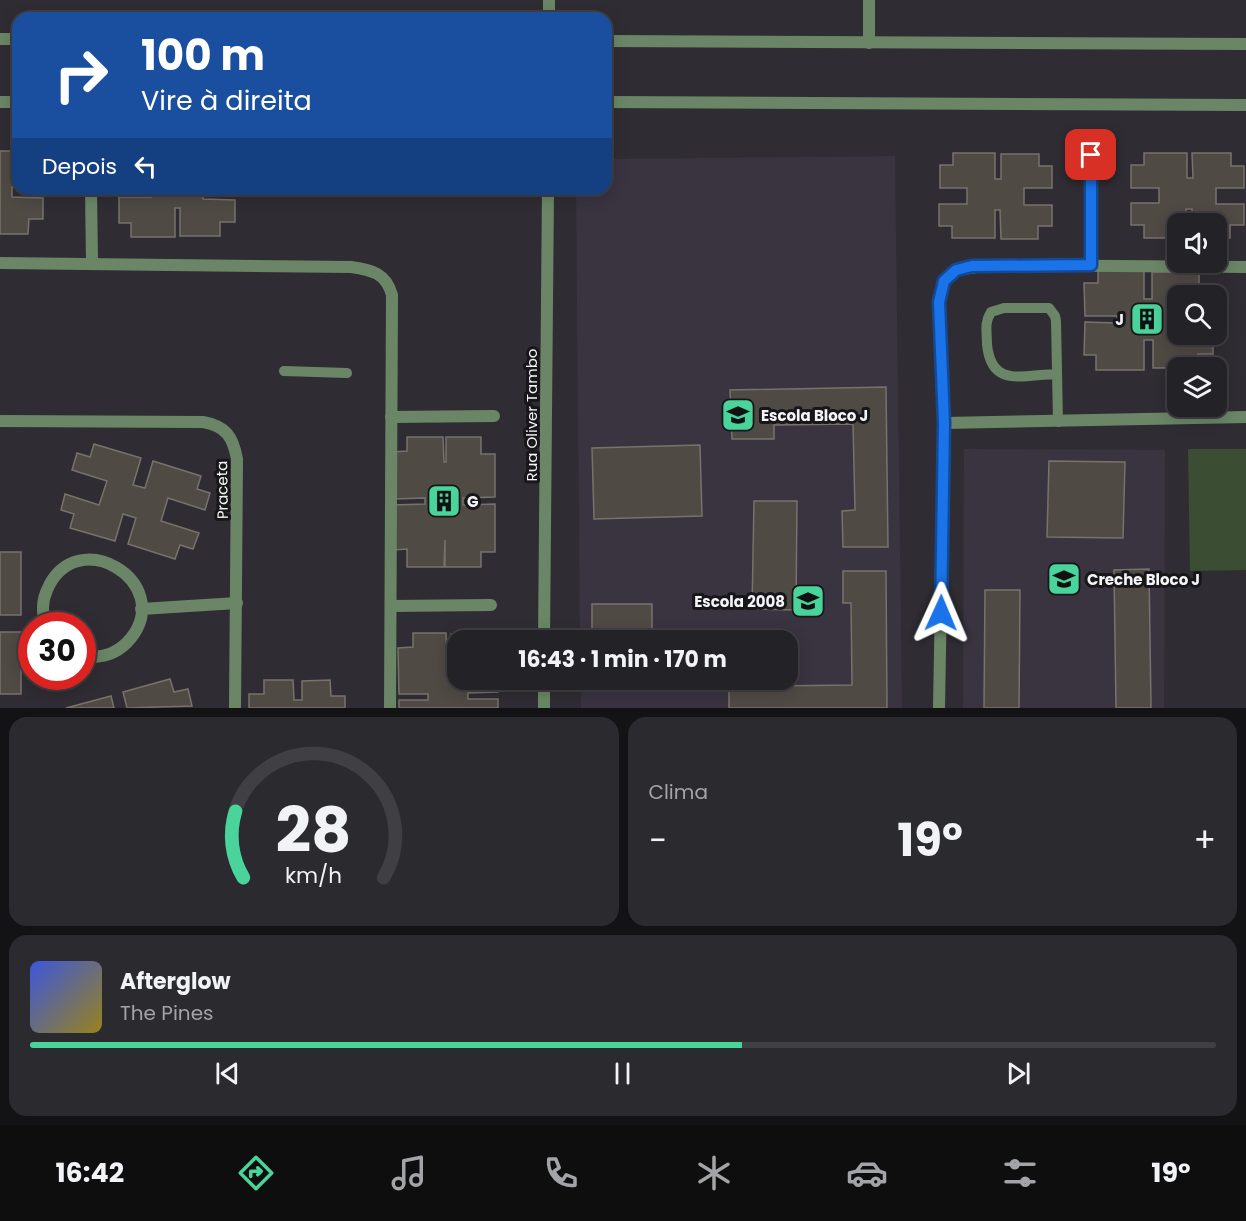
<!DOCTYPE html>
<html lang="pt">
<head>
<meta charset="utf-8">
<style>
  :root { --surface:#232226; --page:#2b2a2e; --text:#f1f3f6; --muted:#a3a4a7; --line:#403f43; --accent:#49d49c }
  body { margin:0; font-family:Poppins,sans-serif; background:var(--page); color:var(--text); height:100vh; display:flex; flex-direction:column; font-size:22px; white-space:nowrap }
  * { box-sizing:border-box; margin:0 }
  p { font-size:20px; color:var(--muted) }
  .icon { flex:none; width:33px; height:33px; fill:none; stroke:currentColor; stroke-width:2; stroke-linecap:round; stroke-linejoin:round }
  .map { position:relative; height:708px; overflow:hidden }
  .sheet { display:flex; flex-direction:column; gap:9px; padding:9px; background:#131315; flex:1 }
  .sheet>* { flex:none }
  .guide { position:absolute; left:12px; top:12px; width:600px; height:183px; border-radius:18px; box-shadow:0 3px 15px #0003,0 0 0 2px var(--line); background:#1a4fa0; color:#fff; overflow:hidden }
  .buttons { position:absolute; left:1167px; top:213px; display:grid; gap:12px }
  .buttons a { display:grid; place-items:center; width:60px; height:60px; border-radius:12px; background:var(--surface); box-shadow:0 3px 15px #0003,0 0 0 2px var(--line); font-size:30px }
  .speed { position:absolute; left:18px; top:612px; display:flex; gap:12px; font-size:30px; font-weight:700; text-align:center }
  .speed>* { display:grid; place-content:center; width:78px; height:78px; border-radius:50%; background:var(--surface); box-shadow:0 3px 15px #0003,0 0 0 2px var(--line); line-height:1 }
  .speed .limit { border:9px solid #d22; background:#fff; color:#111 }
  .pin { position:absolute; display:grid; place-items:center; width:51px; height:51px; color:#fff; margin:-26px; border-radius:12px; box-shadow:0 3px 9px #0006 }
  .me { position:absolute; width:66px; margin:-33px; rotate:1deg; stroke-linejoin:round; filter:drop-shadow(0 0 4px #0008) }
  .turn { display:flex; align-items:center; gap:21px; height:126px; padding:0 30px; font-size:27px }
  .turn .icon { width:78px; height:78px; stroke-width:2.5 }
  .turn b { display:block; font-size:42px; line-height:51px }
  .then { display:flex; align-items:center; height:57px; padding:0 30px; background:#0003; gap:12px; font-size:22px }
  .big { font-size:45px; font-weight:700; line-height:1.1 }
  .sheet .widget { flex:1; display:flex; flex-direction:column; justify-content:center; gap:9px; min-width:0; padding:0 21px; border-radius:18px; background:var(--page) }
  .sheet .dial { align-items:center; gap:0 }
  .dial svg { height:156px; overflow:visible; fill:none; stroke:var(--line); stroke-width:7; stroke-linecap:round; text-anchor:middle }
  .dial text { fill:var(--text); stroke:none }
  .song { display:flex; align-items:center; gap:18px }
  .cover { width:72px; height:72px; border-radius:9px; background:linear-gradient(135deg,hsl(230 70% 55%),hsl(50 70% 35%)) }
  .played { height:6px; border-radius:3px; background:linear-gradient(90deg,var(--accent) 60%,var(--line) 60%) }
  .keys { display:flex; justify-content:space-around; direction:ltr }
  .heat { display:flex; justify-content:space-between; align-items:center; font-size:33px; direction:ltr }
  .sheet .tiles { flex:1; display:grid; gap:9px; grid-template-columns:1fr 1fr }
  .widget:last-child { grid-column:span 2 }
  .trip { position:absolute; left:447px; top:630px; width:351px; height:60px; border-radius:18px; background:var(--surface); box-shadow:0 3px 15px #0003,0 0 0 2px var(--line); font-weight:700; line-height:60px; text-align:center }
  .tab-bar { display:flex; height:96px; justify-content:space-around; align-items:center; background:#0e0e0f; color:var(--muted) }
  .tab-bar .icon { width:42px; height:42px }
  .tab-bar .active { color:var(--accent) }
  .tab-bar b { font-size:27px; color:var(--text) }
  .map>svg:first-child { display:block }
</style>
</head>
<body>
<div class="map">
<svg width="1246" height="708" viewBox="0 0 1246 708">
  <rect width="100%" height="100%" fill="#2f2d33"/>
  <!-- built -->
  <g fill="#393440">
    <path d="M895 156 902 708H581V680H788V640H580L576 189H606V159Z"/>
    <path d="M964 449 1165 450 1164 708H963Z"/>
  </g>
  <!-- green -->
  <path fill="#3b4d33" d="M1246 449V570L1190 571 1188 449Z"/>
  <!-- building -->
  <g fill="#504a45" stroke="#78726c" stroke-width="1.5">
    <path d="M0 151H18V187H12V197L43 198V219H29L28 234H0Z"/>
    <path d="M953 153H995V179H1001V154H1039V166H1052V188H1024V205H1052V226H1038V239H1001L1000 210H995V238H952V226H939V204H967V188H940V165H953Z"/>
    <path d="M1144 153H1187V178H1193L1192 153H1231V166H1244V188H1216V204H1244V225H1230V238H1216V224H1192V209H1186V224H1178V238H1144V225H1131V203H1159V188H1131V165H1144Z"/>
    <path d="M151 189H203V199L235 200V222H220V236H180V208H175V237H131V223H119V197H151Z"/>
    <path d="M1098 270H1144V299H1152V272H1199V285H1213V296H1178V334H1213V354H1198V368H1153V340H1144V370H1096V355H1084L1085 322 1117 323V316H1085L1084 283H1098Z"/>
    <path d="M886 387 888 547H843L842 511 855 510 853 424 774 425V439H732L730 390Z"/>
    <path d="M407 437H443L444 462H446V437H481V454H495V497L463 498V505L495 504V552H481V567H445V540L444 567H407V549L394 550 393 505 425 504V498L393 499V452L407 451Z"/>
    <path d="M94 444 141 458 133 485 145 488 153 461 201 476 197 489 210 493 205 510 168 498 161 521 199 533 193 549 180 545 175 559 128 544 136 518 123 514 115 541 70 528 74 514 61 510 65 494 99 505 107 481 72 470 77 453 90 457Z"/>
    <path d="M700 445 702 516 594 519 592 448Z"/>
    <path d="M1049 461 1125 462 1123 538 1047 537Z"/>
    <path d="M754 501H797L796 610 752 609Z"/>
    <rect x="0" y="552" width="21" height="63"/>
    <path d="M1149 569 1151 708H1116L1114 570Z"/>
    <path d="M843 571H886L887 708H729V680H774V686L852 685 851 603H843Z"/>
    <path d="M985 590H1020L1019 708H984Z"/>
    <rect x="592" y="604" width="60" height="36"/>
    <rect x="0" y="632" width="21" height="62"/>
    <path d="M413 633H446L447 657H451V634H484V640H458V680H498V692L468 693V699H498V708H399V700H428V694H399L398 648 413 647Z"/>
    <path d="M170 679 174 692 188 689 192 706 127 708 123 692Z"/>
    <path d="M264 680H293L294 700H302V681L330 680 331 696H345V708H249V694H264Z"/>
    <path d="M591 680H651V683L591 682Z"/>
    <path d="M111 696 114 708H66Z"/>
  </g>
  <g fill="none" stroke-linecap="round" stroke-linejoin="round">
    <!-- service -->
    <g stroke="#6b8667" stroke-width="10">
      <path d="M284 371 347 373"/>
      <path d="M1056 374C1022 375 991 388 987 344 987 332 984 323 991 312L1004 308H1049L1055 316 1056 321 1058 422"/>
    </g>
    <!-- minor -->
    <g stroke="#6b8667" stroke-width="12">
      <path d="M869 0V43"/>
      <path d="M549 18V0"/>
      <path d="M1091 155V265"/>
      <path d="M91 189 92 262"/>
      <path d="M0 263 351 267C372 270 386 273 392 295L390 708"/>
      <path d="M391 417 494 416"/>
      <path d="M0 421 203 422C226 426 233 437 237 459L235 708"/>
      <path d="M944 423 1246 417"/>
      <path d="M391 606 491 605"/>
      <path d="M141 609 237 603"/>
      <path d="M46 626C42 614 42 601 47 590 76 522 175 582 131 638 119 653 102 659 82 656"/>
      <path d="M544 640 548 189"/>
      <path d="M544 708V680"/>
      <path d="M939 708 944 423 939 302 944 281 956 270 990 265 1246 267"/>
    </g>
    <!-- tertiary -->
    <g stroke="#6b8667" stroke-width="12">
      <path d="M0 39H18"/>
      <path d="M606 41 1246 44"/>
      <path d="M0 102H18"/>
      <path d="M606 102 1246 105"/>
    </g>
  </g>
  <g fill="none" stroke-linecap="round" stroke-linejoin="round">
    <defs>
      <path id="route" d="M941 613 944 423 939 302 944 281 956 270 972 266 1091 265V155"/>
    </defs>
    <!-- route casing -->
    <use href="#route" stroke="#114b97" stroke-width="15"/>
    <!-- route -->
    <use href="#route" stroke="#1a73e8" stroke-width="10"/>
  </g>
  <!-- icons -->
  <defs>
    <symbol id="building-square" viewBox="-11 -11 22 22"><rect x="-9" y="-9" width="18" height="18" rx="4" fill="#49d49c" stroke="#171619"/><path d="M-4-6H4V6H1V3H-1V6H-4ZM-2.5-4.3h1.7v1.8h-1.7ZM.8-4.3h1.7v1.8H.8ZM-2.5-1h1.7V.8h-1.7ZM.8-1h1.7V.8H.8Z" fill="#111"/></symbol>
    <symbol id="school-square" viewBox="-11 -11 22 22"><rect x="-9" y="-9" width="18" height="18" rx="4" fill="#49d49c" stroke="#171619"/><path d="M0-5L7-2L0 1L-7-2ZM-4 1L0 2.5L4 1V4Q0 6-4 4Z" fill="#111"/></symbol>
  </defs>
  <g fill-rule="evenodd">
    <use href="#building-square" x="1128" y="300" width="38" height="38"/>
    <use href="#school-square" x="719" y="396" width="38" height="38"/>
    <use href="#building-square" x="425" y="482" width="38" height="38"/>
    <use href="#school-square" x="1045" y="560" width="38" height="38"/>
    <use href="#school-square" x="789" y="582" width="38" height="38"/>
  </g>
  <g text-anchor="middle" dominant-baseline="central" stroke-width="6" stroke-linejoin="round" paint-order="stroke">
    <!-- poi labels -->
    <g font-size="15" font-weight="bold" fill="#f5f4f8" stroke="#171619" text-anchor="start">
      <text x="1124" y="319" text-anchor="end">J</text>
      <text x="761" y="415">Escola Bloco J</text>
      <text x="467" y="501">G</text>
      <text x="1087" y="579">Creche Bloco J</text>
      <text x="785" y="601" text-anchor="end">Escola 2008</text>
    </g>
    <!-- street labels -->
    <g font-size="15" fill="#f5f4f8" stroke="#171619">
      <text transform="translate(531 415) rotate(-90)">Rua Oliver Tambo</text>
      <text transform="translate(222 490) rotate(-91)">Praceta</text>
    </g>
  </g>
</svg>
<div class="buttons">
<a><svg class="icon" aria-label="sound" viewBox="0 0 24 24"><path d="M4 9h4l5-4v14l-5-4H4zM17 9q2 3 0 6"/></svg></a>
<a><svg class="icon" aria-label="search" viewBox="0 0 24 24"><circle cx="10" cy="10" r="6"/><path d="M15 15l6 6"/></svg></a>
<a><svg class="icon" aria-label="layers" viewBox="0 0 24 24"><path d="M12 4l9 5-9 5-9-5zM3 14l9 5 9-5"/></svg></a>
</div>
<div class="speed"><div class="limit">30</div></div>
<div class="pin" style="left:1091px;top:155px;background:#d93025"><svg class="icon" aria-label="arrive" viewBox="0 0 24 24"><path d="M6 21V4h12l-3 4 3 4H6"/></svg></div>
<svg class="me" style="left:941px;top:613px" viewBox="-20 -20 40 40"><path d="M0-17L14 15 0 8-14 15z" fill="#1a73e8" stroke="#fff" stroke-width="4"/></svg>
<div class="trip">16:43 · 1 min · 170 m</div>
<div class="guide">
<div class="turn"><svg class="icon" aria-label="right" viewBox="0 0 24 24"><path d="M7 20v-9h11M14 6l5 5-5 5"/></svg><div><b>100 m</b>Vire à direita</div></div>
<div class="then">Depois<svg class="icon" aria-label="left" viewBox="0 0 24 24"><path d="M17 20v-9H6M10 6l-5 5 5 5"/></svg></div>
</div>
</div>
<section class="sheet">
<div class="tiles">
<div class="widget dial"><svg viewBox="0 0 100 80">
<path d="M14 69A42 42 0 1 1 86 69"/>
<path d="M14 69A42 42 0 0 1 10 35" stroke="#49d49c"/>
<text x="50" y="56" font-size="32" font-weight="700">28</text>
<text x="50" y="72" font-size="11">km/h</text>
</svg></div>
<div class="widget"><p>Clima</p>
<div class="heat"><a>−</a><b class="big">19°</b><a>+</a></div>
</div>
<div class="widget">
<div class="song"><i class="cover"></i><div><b>Afterglow</b><p>The Pines</p></div></div>
<div class="played"></div>
<div class="keys"><svg class="icon" aria-label="previous" viewBox="0 0 24 24"><path d="M18 5L8 12l10 7zM5 5v14"/></svg><svg class="icon" aria-label="pause" viewBox="0 0 24 24"><path d="M8 5v14M16 5v14"/></svg><svg class="icon" aria-label="next" viewBox="0 0 24 24"><path d="M6 5l10 7-10 7zM19 5v14"/></svg></div>
</div>
</div>
</section>
<nav class="tab-bar">
<b>16:42</b>
<svg class="icon active" aria-label="directions" viewBox="0 0 24 24"><path d="M12 3l9 9-9 9-9-9zM9 14v-3h6M13 9l2 2-2 2"/></svg>
<svg class="icon" aria-label="music" viewBox="0 0 24 24"><path d="M9 18V5l10-2v13"/><circle cx="6" cy="18" r="3"/><circle cx="16" cy="16" r="3"/></svg>
<svg class="icon" aria-label="phone" viewBox="0 0 24 24"><path d="M5 4h4l2 5-3 2q2 4 5 5l2-3 5 2v4C11 20 4 13 5 4z"/></svg>
<svg class="icon" aria-label="climate" viewBox="0 0 24 24"><path d="M12 3v18M4 7l16 10M4 17L20 7"/></svg>
<svg class="icon" aria-label="car" viewBox="0 0 24 24"><path d="M5 17H2v-5l4-1 3-4h7l3 4 3 1v5h-3M9 17h6M6 11h13"/><circle cx="7" cy="17" r="2"/><circle cx="17" cy="17" r="2"/></svg>
<svg class="icon" aria-label="filters" viewBox="0 0 24 24"><path d="M4 7h16M4 17h16"/><circle cx="9" cy="7" r="2"/><circle cx="15" cy="17" r="2"/></svg>
<b>19°</b>
</nav>
</body>
</html>
